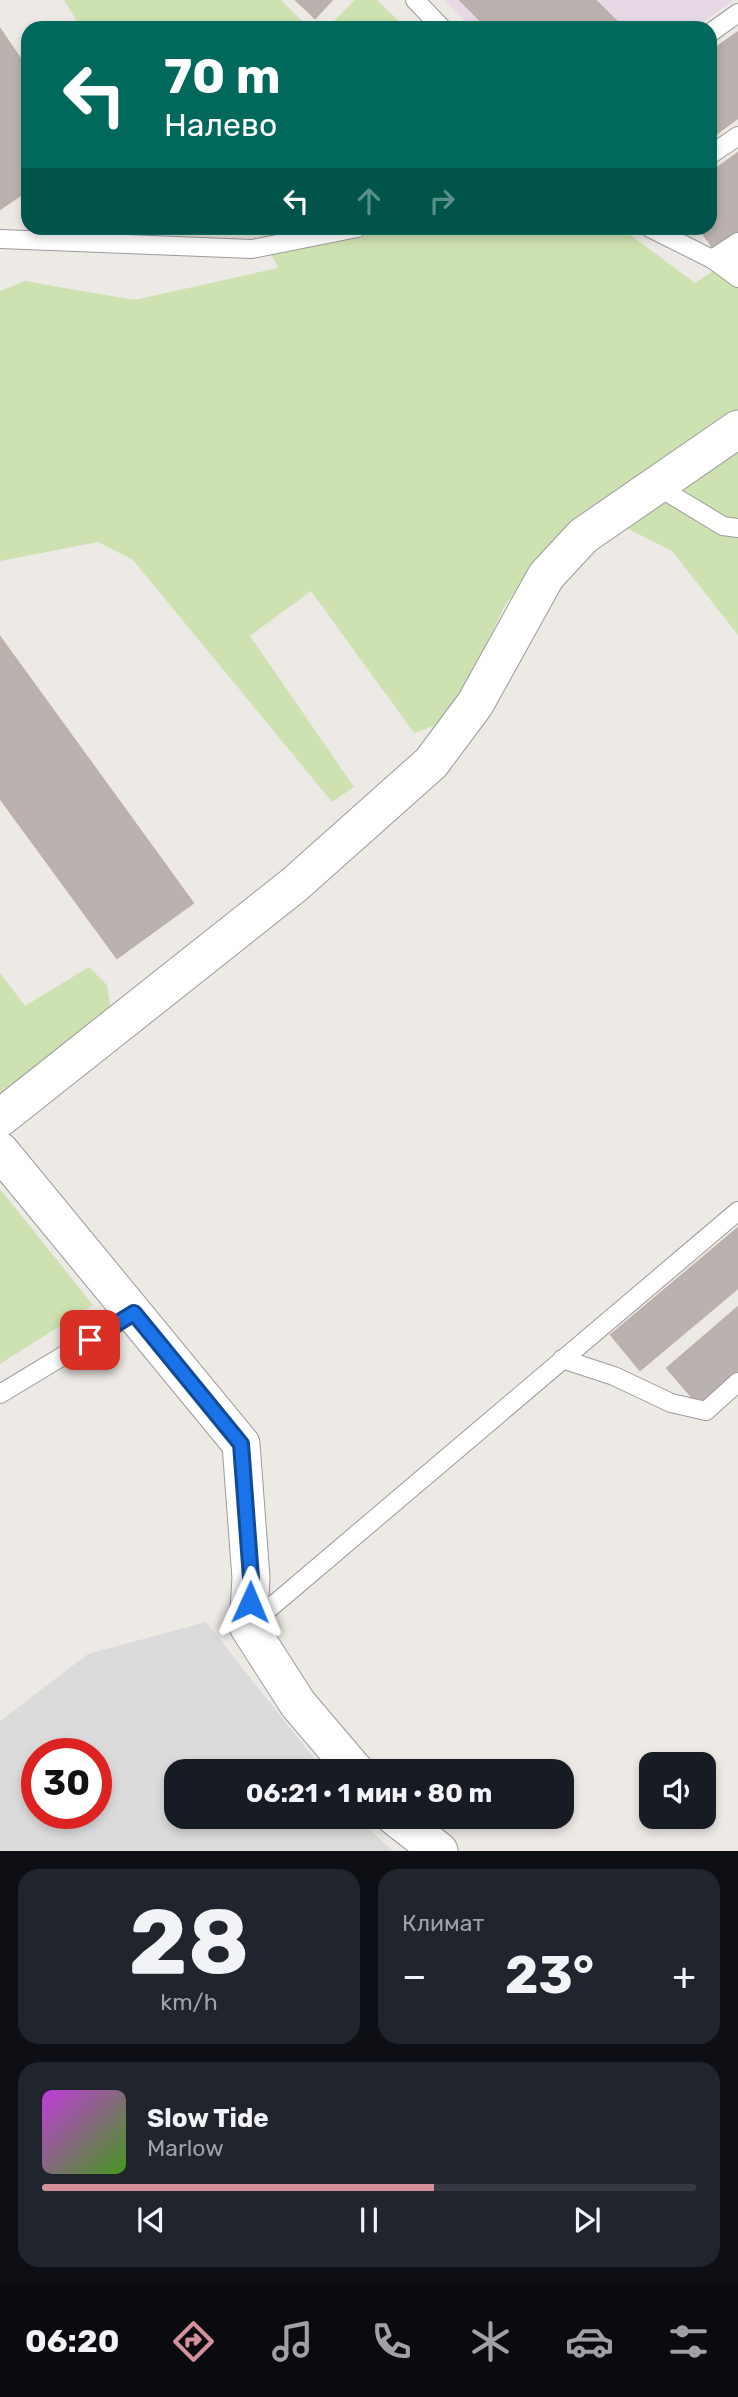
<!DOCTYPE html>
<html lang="ru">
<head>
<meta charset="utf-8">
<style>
  :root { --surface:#171b24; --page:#20242c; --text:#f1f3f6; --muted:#9ea1a6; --line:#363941; --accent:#d5919b }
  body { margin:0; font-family:Rubik,sans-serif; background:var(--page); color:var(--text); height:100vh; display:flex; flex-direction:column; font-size:26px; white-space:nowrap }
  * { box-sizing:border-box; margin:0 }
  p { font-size:23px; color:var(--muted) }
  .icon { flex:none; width:38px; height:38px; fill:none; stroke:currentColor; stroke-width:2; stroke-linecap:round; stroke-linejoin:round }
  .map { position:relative; height:1851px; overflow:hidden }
  .panel { display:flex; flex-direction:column; gap:18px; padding:18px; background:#0d0f14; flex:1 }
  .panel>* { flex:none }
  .banner { position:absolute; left:21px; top:21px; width:696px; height:214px; border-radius:21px; box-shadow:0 4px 10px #0003; background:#00695c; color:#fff; overflow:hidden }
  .controls { position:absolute; left:639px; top:1752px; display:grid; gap:14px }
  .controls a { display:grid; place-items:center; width:77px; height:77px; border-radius:14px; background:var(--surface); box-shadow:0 4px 10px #0003; font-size:35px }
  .speed { position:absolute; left:21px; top:1738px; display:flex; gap:14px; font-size:35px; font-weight:700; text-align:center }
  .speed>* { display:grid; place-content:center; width:91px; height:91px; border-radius:50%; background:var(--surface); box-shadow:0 4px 10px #0003; line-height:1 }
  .speed .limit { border:10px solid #d22; background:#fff; color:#111 }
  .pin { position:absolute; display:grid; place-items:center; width:60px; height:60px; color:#fff; margin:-30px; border-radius:14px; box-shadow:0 4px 10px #0006 }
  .me { position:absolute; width:77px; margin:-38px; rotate:1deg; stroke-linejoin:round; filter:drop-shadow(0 0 5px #0008) }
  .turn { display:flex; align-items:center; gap:24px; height:147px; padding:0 28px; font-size:32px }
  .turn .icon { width:91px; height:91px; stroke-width:2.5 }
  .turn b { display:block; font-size:49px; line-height:60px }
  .lanes { display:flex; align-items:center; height:66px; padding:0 28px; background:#0003; justify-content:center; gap:35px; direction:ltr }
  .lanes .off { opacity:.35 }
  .big { font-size:52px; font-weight:700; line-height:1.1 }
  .panel .widget { flex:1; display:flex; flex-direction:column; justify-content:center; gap:10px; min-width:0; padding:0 24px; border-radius:21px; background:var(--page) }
  .panel .dial { align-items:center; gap:0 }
  .dial b { font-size:91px; line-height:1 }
  .song { display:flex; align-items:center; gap:21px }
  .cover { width:84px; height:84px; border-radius:10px; background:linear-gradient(135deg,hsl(290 70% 55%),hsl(100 70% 35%)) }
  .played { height:7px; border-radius:4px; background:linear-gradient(90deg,var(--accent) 60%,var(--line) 60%) }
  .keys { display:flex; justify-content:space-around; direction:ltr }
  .heat { display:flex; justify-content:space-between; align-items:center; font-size:38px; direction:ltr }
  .panel .tiles { flex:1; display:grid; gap:18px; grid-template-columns:1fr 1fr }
  .widget:last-child { grid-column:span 2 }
  .trip { position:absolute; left:164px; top:1759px; width:410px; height:70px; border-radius:21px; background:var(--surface); box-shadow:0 4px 10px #0003; font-weight:700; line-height:70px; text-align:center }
  .dock { display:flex; height:112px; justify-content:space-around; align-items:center; background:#090b0e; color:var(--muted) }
  .dock .icon { width:49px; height:49px }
  .dock .selected { color:var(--accent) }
  .dock b { font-size:32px; color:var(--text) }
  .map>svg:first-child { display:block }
</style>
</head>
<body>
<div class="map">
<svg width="738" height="1851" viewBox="0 0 738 1851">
  <rect width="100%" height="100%" fill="#ede9e5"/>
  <!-- residential -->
  <path fill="#dbdbdb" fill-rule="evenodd" d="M206 1622 324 1771H177V1816L360 1817 373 1833 393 1851H0V1721L88 1654ZM37 1754H96V1813H37Z"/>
  <!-- industrial -->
  <path fill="#e6d8e5" d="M444 0H734L695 28H473Z"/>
  <!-- grass -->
  <g fill="#cee1b1">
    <path d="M64 0H281L309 28H81Z"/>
    <path d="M355 0H377L406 28H319L333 22Z"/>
    <path d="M258 228H621L695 283 738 255V635L672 551 617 523 561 533 505 605 452 719 414 733 311 591 250 636 354 787 332 802 133 560 98 542 0 561V291L25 281 134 300 278 268Z"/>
    <path d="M89 967 107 985 111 1011 0 1092V973L25 1006Z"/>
    <path d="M0 1189 93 1305 0 1364Z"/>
  </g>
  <!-- building -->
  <g fill="#bab2ae" stroke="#bdafa9" stroke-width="2">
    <path d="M296 0H332L315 18Z"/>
    <path d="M460 0H595L619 24 614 28H488Z"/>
    <path d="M0 29 28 70V190L0 209Z"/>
    <path d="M738 32V118L710 138V52Z"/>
    <path d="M738 153V232L714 249 699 228H710V173Z"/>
    <path d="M0 637 193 903 117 958 0 798Z"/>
    <path d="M738 1228V1288L640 1370 611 1335Z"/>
    <path d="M738 1307V1370L698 1404 667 1368Z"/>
  </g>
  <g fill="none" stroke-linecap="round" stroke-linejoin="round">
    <defs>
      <g id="lane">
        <path d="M415 0 442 28"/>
        <path d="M710 33 738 13"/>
        <path d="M710 155 738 136"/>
        <path d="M650 228 712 259 738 260"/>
        <path d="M0 239 252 249 357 228"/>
        <path d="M738 242 712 259 738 278"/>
        <path d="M657 486 723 526 738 528"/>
        <path d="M562 1359 614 1376 671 1403 706 1411 738 1382"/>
        <path d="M0 1394 134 1313"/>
        <path d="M251 1624 738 1211"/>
      </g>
      <g id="street">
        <path d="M0 1118 294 885 431 763 475 704 546 576 583 536 738 429"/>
        <path d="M0 1151 241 1444 251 1578 248 1626 298 1704 355 1771"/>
        <path d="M394 1816 439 1851"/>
      </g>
    </defs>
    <!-- lane casing -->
    <use href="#lane" stroke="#9b9b9b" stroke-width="20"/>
    <!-- street casing -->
    <use href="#street" stroke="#9b9b9b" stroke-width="39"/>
    <!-- lane -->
    <use href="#lane" stroke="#fff" stroke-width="18"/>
    <!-- street -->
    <use href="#street" stroke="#fff" stroke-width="37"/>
  </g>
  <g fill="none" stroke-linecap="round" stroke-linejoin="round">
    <defs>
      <path id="route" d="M90 1340 134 1313 241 1444 251 1578 250 1602"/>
    </defs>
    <!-- route casing -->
    <use href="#route" stroke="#114b97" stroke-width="18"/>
    <!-- route -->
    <use href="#route" stroke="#1a73e8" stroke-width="12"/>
  </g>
</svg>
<div class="controls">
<a><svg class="icon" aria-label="sound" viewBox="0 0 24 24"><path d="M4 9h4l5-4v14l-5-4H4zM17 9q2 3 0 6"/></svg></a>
</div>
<div class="speed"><div class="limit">30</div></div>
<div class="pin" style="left:90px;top:1340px;background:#d93025"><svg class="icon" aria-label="arrive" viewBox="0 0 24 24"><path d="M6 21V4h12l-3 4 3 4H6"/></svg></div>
<svg class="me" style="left:250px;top:1602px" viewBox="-20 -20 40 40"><path d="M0-17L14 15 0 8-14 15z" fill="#1a73e8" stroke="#fff" stroke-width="4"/></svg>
<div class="trip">06:21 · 1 мин · 80 m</div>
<div class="banner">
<div class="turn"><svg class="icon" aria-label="left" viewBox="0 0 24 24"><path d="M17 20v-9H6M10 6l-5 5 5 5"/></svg><div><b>70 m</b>Налево</div></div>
<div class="lanes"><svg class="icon" aria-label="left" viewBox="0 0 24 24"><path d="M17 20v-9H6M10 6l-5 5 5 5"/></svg><svg class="icon off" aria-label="ahead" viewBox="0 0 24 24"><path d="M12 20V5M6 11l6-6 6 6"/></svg><svg class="icon off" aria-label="right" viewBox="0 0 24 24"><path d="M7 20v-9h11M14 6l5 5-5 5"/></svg></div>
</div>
</div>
<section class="panel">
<div class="tiles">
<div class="widget dial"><b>28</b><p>km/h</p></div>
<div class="widget"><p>Климат</p>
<div class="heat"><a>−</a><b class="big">23°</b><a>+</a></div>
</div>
<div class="widget">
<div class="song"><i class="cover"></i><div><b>Slow Tide</b><p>Marlow</p></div></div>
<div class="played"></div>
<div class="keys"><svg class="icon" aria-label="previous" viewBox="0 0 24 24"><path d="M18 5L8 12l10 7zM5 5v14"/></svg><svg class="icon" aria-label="pause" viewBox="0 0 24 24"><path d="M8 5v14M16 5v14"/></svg><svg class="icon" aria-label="next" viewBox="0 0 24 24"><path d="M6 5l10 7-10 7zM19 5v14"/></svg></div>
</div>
</div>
</section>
<nav class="dock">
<b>06:20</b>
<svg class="icon selected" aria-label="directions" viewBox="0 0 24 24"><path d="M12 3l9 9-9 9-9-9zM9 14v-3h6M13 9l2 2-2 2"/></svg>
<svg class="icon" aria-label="music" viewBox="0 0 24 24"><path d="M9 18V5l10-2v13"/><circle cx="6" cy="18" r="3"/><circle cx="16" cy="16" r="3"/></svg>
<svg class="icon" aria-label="phone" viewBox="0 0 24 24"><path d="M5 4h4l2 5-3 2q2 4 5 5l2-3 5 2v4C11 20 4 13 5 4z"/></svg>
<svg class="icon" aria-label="climate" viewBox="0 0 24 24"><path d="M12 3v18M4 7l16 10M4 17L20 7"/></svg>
<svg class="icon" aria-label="car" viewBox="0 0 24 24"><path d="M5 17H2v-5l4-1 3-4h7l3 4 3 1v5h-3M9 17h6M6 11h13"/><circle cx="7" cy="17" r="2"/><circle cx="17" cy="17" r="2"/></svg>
<svg class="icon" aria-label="filters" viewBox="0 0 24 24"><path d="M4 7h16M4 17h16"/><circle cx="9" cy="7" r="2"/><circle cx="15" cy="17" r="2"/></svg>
</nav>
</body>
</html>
